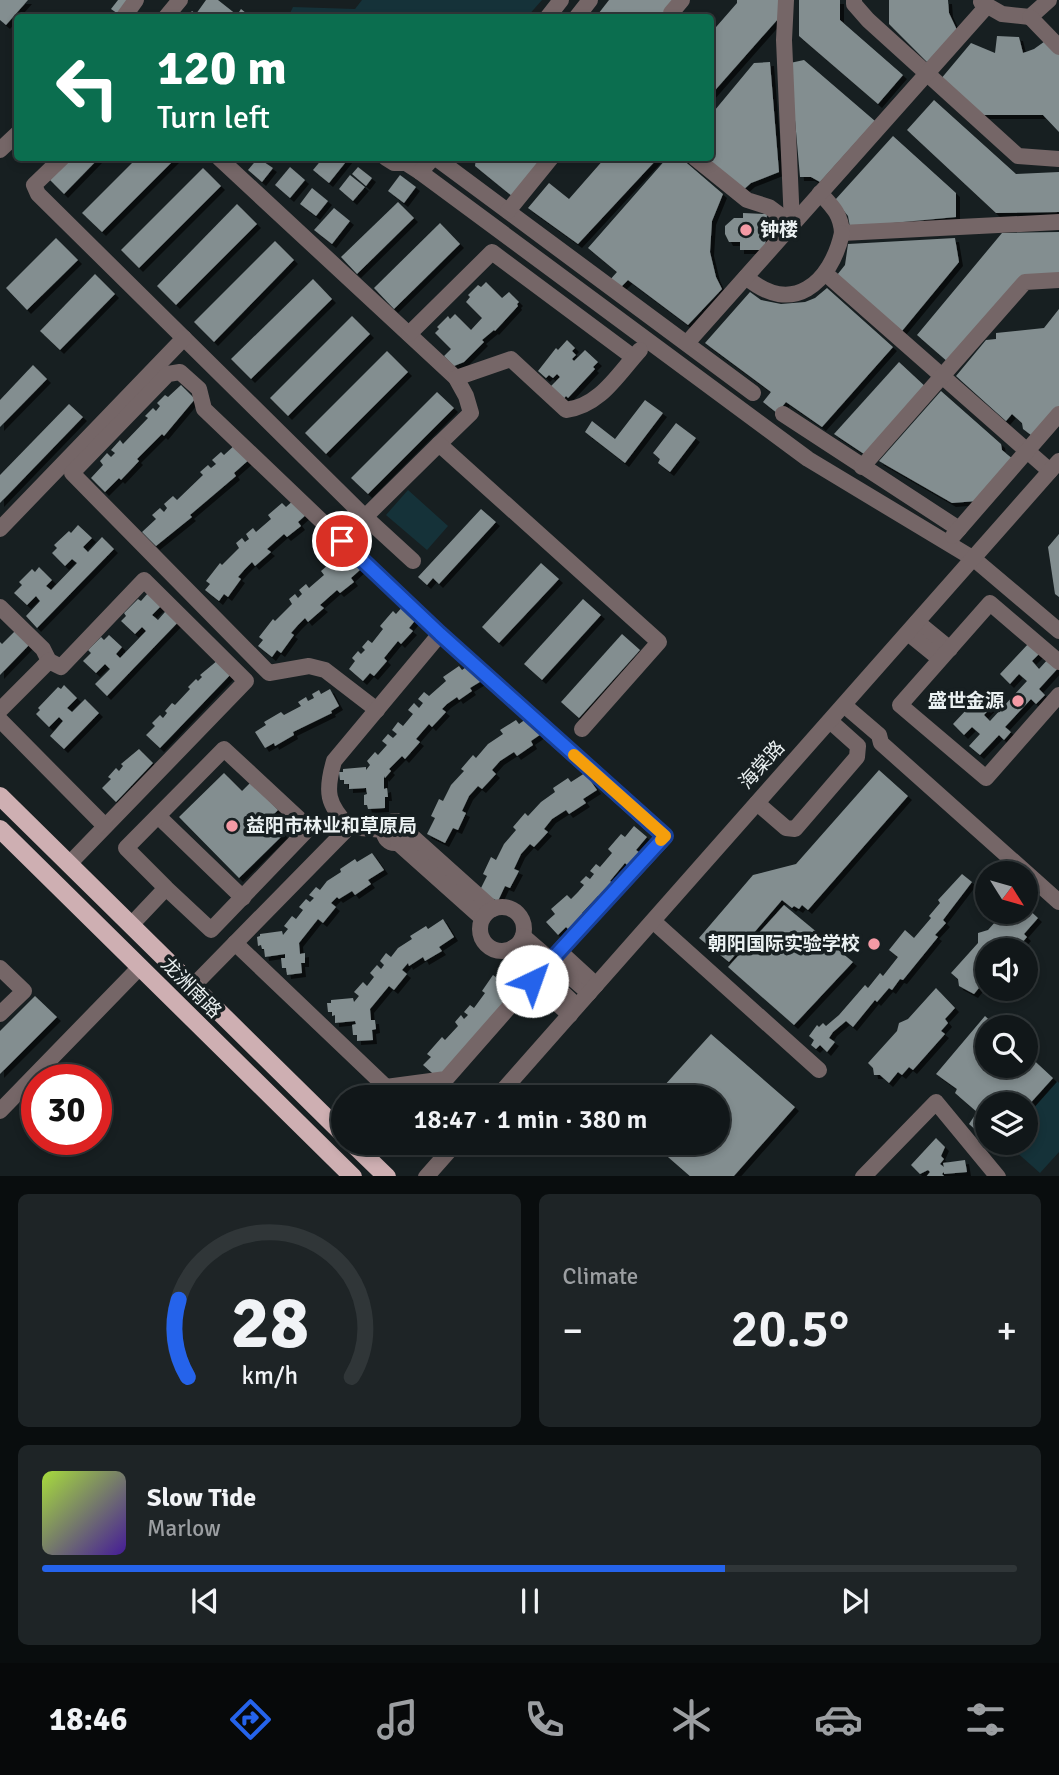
<!DOCTYPE html>
<html lang="en">
<head>
<meta charset="utf-8">
<style>
  :root { --surface:#111719; --page:#1e2426; --text:#f1f3f6; --muted:#9c9fa2; --line:#303638; --accent:#2563eb }
  body { margin:0; font-family:Signika,"Noto Sans SC",sans-serif; background:var(--page); color:var(--text); height:100vh; display:flex; flex-direction:column; font-size:26px; white-space:nowrap }
  * { box-sizing:border-box; margin:0 }
  p { font-size:23px; color:var(--muted) }
  .icon { flex:none; width:38px; height:38px; fill:none; stroke:currentColor; stroke-width:2; stroke-linecap:round; stroke-linejoin:round }
  .map { position:relative; height:1176px; overflow:hidden }
  .details { display:flex; flex-direction:column; gap:18px; padding:18px; background:#090d0e; flex:1 }
  .details>* { flex:none }
  .top-card { position:absolute; left:14px; top:14px; width:700px; height:147px; border-radius:7px; box-shadow:0 4px 10px #0003,0 0 0 2px var(--line); background:#0b6e4f; color:#fff; overflow:hidden }
  .needle { width:46px; rotate:127deg }
  .controls { position:absolute; left:975px; top:861px; display:grid; gap:14px }
  .controls a { display:grid; place-items:center; width:63px; height:63px; border-radius:50%; background:var(--surface); box-shadow:0 4px 10px #0003,0 0 0 2px var(--line); font-size:35px }
  .speed { position:absolute; left:21px; top:1064px; display:flex; gap:14px; font-size:35px; font-weight:700; text-align:center }
  .speed>* { display:grid; place-content:center; width:91px; height:91px; border-radius:50%; background:var(--surface); box-shadow:0 4px 10px #0003,0 0 0 2px var(--line); line-height:1 }
  .speed .limit { border:10px solid #d22; background:#fff; color:#111 }
  .pin { position:absolute; display:grid; place-items:center; width:60px; height:60px; color:#fff; margin:-30px; border:4px solid #fff; border-radius:50%; box-shadow:0 2px 7px #0007 }
  .me { position:absolute; width:77px; margin:-38px; rotate:42deg; stroke-linejoin:round; filter:drop-shadow(0 0 5px #0008) }
  .turn { display:flex; align-items:center; gap:24px; height:147px; padding:0 28px; font-size:32px }
  .turn .icon { width:91px; height:91px; stroke-width:2.5 }
  .turn b { display:block; font-size:49px; line-height:60px }
  .big { font-size:52px; font-weight:600; line-height:1.1 }
  .details .widget { flex:1; display:flex; flex-direction:column; justify-content:center; gap:10px; min-width:0; padding:0 24px; border-radius:10px; background:var(--page) }
  .details .dial { align-items:center; gap:0 }
  .dial svg { height:182px; overflow:visible; fill:none; stroke:var(--line); stroke-width:7; stroke-linecap:round; text-anchor:middle }
  .dial text { fill:var(--text); stroke:none }
  .song { display:flex; align-items:center; gap:21px }
  .cover { width:84px; height:84px; border-radius:10px; background:linear-gradient(135deg,hsl(80 70% 55%),hsl(260 70% 35%)) }
  .played { height:7px; border-radius:4px; background:linear-gradient(90deg,var(--accent) 70%,var(--line) 70%) }
  .keys { display:flex; justify-content:space-around; direction:ltr }
  .heat { display:flex; justify-content:space-between; align-items:center; font-size:38px; direction:ltr }
  .details .tiles { flex:1; display:grid; gap:18px; grid-template-columns:1fr 1fr }
  .widget:last-child { grid-column:span 2 }
  .trip { position:absolute; left:331px; top:1085px; width:399px; height:70px; border-radius:35px; background:var(--surface); box-shadow:0 4px 10px #0003,0 0 0 2px var(--line); font-weight:600; line-height:70px; text-align:center }
  .menu { display:flex; height:112px; justify-content:space-around; align-items:center; background:#07090a; color:var(--muted) }
  .menu .icon { width:49px; height:49px }
  .menu .selected { color:var(--accent) }
  .menu b { font-size:32px; color:var(--text) }
  .map>svg:first-child { display:block }
</style>
</head>
<body>
<div class="map">
<svg width="1059" height="1177" viewBox="0 0 1059 1177">
  <defs>
    <filter id="shadow"><feDropShadow dx="4" dy="4" stdDeviation="0" flood-color="#0009"/></filter>
  </defs>
  <rect width="100%" height="100%" fill="#171f21"/>
  <!-- green -->
  <g fill="#153239">
    <path d="M362 0H542L527 17H288L293 7 355 9Z"/>
    <path d="M408 490 448 526 427 550 386 515Z"/>
    <path d="M1057 1081 1059 1083V1152L1040 1173 1006 1143H1026V1117Z"/>
  </g>
  <!-- building -->
  <g fill="#838e90" filter="url(#shadow)">
    <path d="M0 0H28L6 25 0 20Z"/>
    <path d="M118 0H132L121 16 111 9Z"/>
    <path d="M206 0H218L237 15 241 9 252 18H186L192 11 196 14Z"/>
    <path d="M609 0H673L661 18H595Z"/>
    <path d="M737 0H778V19L710 96V34L737 3Z"/>
    <path d="M799 0H840V20L903 75 878 104 799 36Z"/>
    <path d="M889 0H948L949 13 957 30 927 62 889 24Z"/>
    <path d="M997 36 1019 37 1023 53 1034 49 1048 39 1059 51V132L1043 115H975L940 80 971 43 995 53Z"/>
    <path d="M804 60 875 121 820 182 811 177H800L790 63Z"/>
    <path d="M770 62 779 172 751 183 742 191 705 158H710V116L754 63Z"/>
    <path d="M934 100 1016 174 1059 172V212L996 213 907 130Z"/>
    <path d="M893 136 956 193V217L850 227 848 216 835 200Z"/>
    <path d="M71 158H99L64 194 50 180Z"/>
    <path d="M137 158H176L102 232 82 213Z"/>
    <path d="M258 158 273 168 262 182 248 170Z"/>
    <path d="M323 158H349L329 183 313 170Z"/>
    <path d="M476 158H543L512 196 475 166Z"/>
    <path d="M605 158H658L578 244 528 208 549 183 569 199Z"/>
    <path d="M667 158H681L723 194 712 221 710 252 716 277 722 289 688 325 628 280 618 290 608 282 617 272 588 248Z"/>
    <path d="M290 167 305 180 290 198 275 185Z"/>
    <path d="M358 167 372 178 366 186 352 174Z"/>
    <path d="M203 168 221 186 139 268 121 250Z"/>
    <path d="M350 175 365 187 353 201 339 189Z"/>
    <path d="M400 175 416 187 404 203 388 191Z"/>
    <path d="M312 188 328 201 316 216 300 204Z"/>
    <path d="M398 202 414 218 357 274 341 257Z"/>
    <path d="M237 204 257 224 176 305 157 286Z"/>
    <path d="M334 208 350 221 332 244 314 230Z"/>
    <path d="M743 213 767 214 765 250H740V242H729L725 234V226L734 218H743Z"/>
    <path d="M440 223 460 244 394 309 374 288Z"/>
    <path d="M1059 232V274L1022 276 948 362 917 335 1002 233Z"/>
    <path d="M56 238 78 260 27 310 6 288Z"/>
    <path d="M955 238 959 262 902 331 837 275 845 265 848 244Z"/>
    <path d="M275 241 294 260 214 342 194 322Z"/>
    <path d="M95 274 115 294 60 350 40 331Z"/>
    <path d="M313 279 332 299 251 379 231 359Z"/>
    <path d="M486 282 502 298 509 292 519 302 517 304 518 306 495 331 494 330 482 340 484 342 464 362 454 366 444 356 451 349 435 333 439 329 437 327 448 316 450 319 455 314 471 330 482 318 466 302 470 297 468 295 478 285 481 287Z"/>
    <path d="M827 288 893 347 822 427 786 402 777 413 763 402 771 392 705 343 750 292 761 300 781 304 805 302 815 298Z"/>
    <path d="M1059 309V409L1031 435 1023 429 1022 423 1012 414 1006 421 956 376 986 340 996 339V333L1044 328Z"/>
    <path d="M352 316 370 334 288 416 270 398Z"/>
    <path d="M567 340 575 348 572 351 576 355 572 359 574 361 585 350 598 362 593 367 595 369 568 398 566 396 562 401 549 388 560 377 557 374 553 378 549 375 546 378 538 371 556 348 558 350Z"/>
    <path d="M387 351 408 372 326 454 305 433Z"/>
    <path d="M899 362 928 389 867 456 834 434Z"/>
    <path d="M33 365 47 379 0 427V400Z"/>
    <path d="M181 385 195 399 164 436 162 434 137 459 139 461 121 480 119 478 105 492 91 478 103 465 100 461 107 453 111 457 115 453 111 450 120 440 123 444 148 418 145 416 153 408 156 411 160 406 157 403 165 395 168 397Z"/>
    <path d="M941 391 1001 444 1002 450 1014 460 977 501 952 503 879 461Z"/>
    <path d="M437 392 454 408 368 494 351 478Z"/>
    <path d="M645 400 663 413 625 463 585 432 592 421 615 439Z"/>
    <path d="M69 404 83 417 0 503V475Z"/>
    <path d="M676 423 696 438 670 472 658 463 660 459 653 453Z"/>
    <path d="M237 443 251 458 234 473 236 476 190 515 192 517 156 546 142 532 156 519 152 515 160 508 164 512 167 508 164 504 173 496 177 500 203 475 200 472 208 465 211 468 216 464 212 460 221 452 224 455Z"/>
    <path d="M295 499 308 513 298 522 301 526 287 537 284 534 267 549 271 552 255 566 252 562 245 569 238 577 241 579 228 597 224 594 219 601 205 590 210 584 206 581 220 563 222 565 239 548 236 543 242 538 245 542 249 539 246 534 253 528 256 532 271 519 268 515 282 503 286 507Z"/>
    <path d="M481 509 496 522 439 584 433 578 427 585 418 577Z"/>
    <path d="M78 525 92 538 83 547 88 552 102 537 114 549 37 628 26 616 40 601 36 596 27 605 14 593 22 585 19 582 32 569 35 572 39 567 52 580 46 586 51 590 77 563 72 559 65 566 52 553 57 548 54 545 69 531 71 533Z"/>
    <path d="M1059 534V597L1055 594 1048 547Z"/>
    <path d="M348 555 361 569 351 578 354 582 340 593 337 590 320 605 324 608 308 622 305 618 298 625 291 633 294 635 281 653 277 650 272 657 258 646 263 640 259 637 273 619 275 621 292 604 289 599 295 594 298 598 302 594 299 590 306 584 309 588 324 575 321 571 335 559 339 563Z"/>
    <path d="M541 563 559 579 499 643 482 627Z"/>
    <path d="M148 593 161 606 152 615 158 620 171 605 183 617 107 696 95 684 110 669 105 664 96 673 83 661 91 653 88 650 101 637 104 640 109 635 122 647 116 654 120 658 146 631 142 627 135 634 121 621 126 616 124 613 138 599 141 601Z"/>
    <path d="M583 599 601 615 542 680 524 664Z"/>
    <path d="M404 605 418 617 409 628 413 631 401 644 398 641 384 658 387 661 374 676 370 673 363 681 349 669 355 661 352 658 358 651 361 654 365 650 362 647 368 640 372 643 383 629 380 626 393 611 396 614Z"/>
    <path d="M16 630 30 644 0 675V642L2 644Z"/>
    <path d="M622 634 640 650 579 718 561 702Z"/>
    <path d="M1029 643 1040 653 1032 661 1039 669 1049 658 1059 667 1039 689 1045 695 1036 704 1031 699 1005 727 1011 732 1004 740 999 735 980 755 969 746 980 734 972 727 964 735 953 724 982 693 994 704 984 715 990 721 1027 681 1019 674 1010 684 1000 674Z"/>
    <path d="M218 660 232 673 160 748 146 735 155 726 152 723 160 715 163 718 167 713 165 711 172 703 175 705 190 689 188 687 196 679 198 681 202 677 200 675Z"/>
    <path d="M472 663 483 680 470 688 472 691 459 700 457 697 447 704 442 709 446 712 432 727 429 724 416 739 420 742 405 759 402 756 389 769 391 771 385 778 384 776V789L387 788 388 797H385V808L368 809 367 805H364V795L367 794 366 788 349 789V784H344V780H340L339 772H343V769L366 767V770L370 765 367 761 375 752 378 755 387 745 382 741 388 734 393 738 397 734 392 730 398 722 403 726 413 714 408 710 414 703 419 708 423 703 418 699 424 692 429 696 446 681 443 677 459 666 462 670Z"/>
    <path d="M64 685 77 698 67 708 72 712 85 699 99 713 64 749 50 736 63 721 59 717 49 727 36 714 40 710 38 708 58 687 61 689Z"/>
    <path d="M330 689 339 706 331 711 332 713 293 732 294 735 275 746 274 743 265 748 255 732 266 725 264 722 281 712 284 715 301 706 298 702 306 697 308 701 314 698 312 694 319 690 321 694Z"/>
    <path d="M533 714 544 732 531 741 533 745 517 756 514 752 500 761 492 770 496 774 482 789 478 786 469 796 462 811 466 813 458 830 453 828 445 843 427 834 435 818 431 816 439 799 443 801 451 785 464 771 461 769 473 755 476 758 488 744 503 734 500 730 516 720 519 724Z"/>
    <path d="M139 749 153 763 116 802 102 788 111 779 108 777 116 768 119 771 123 766 121 764Z"/>
    <path d="M879 770 908 796 808 910 802 905 799 909 794 906 792 908 782 900 729 962 699 938 753 875 796 864Z"/>
    <path d="M224 773 242 791 251 782 278 810 269 819 284 834 239 878 179 817Z"/>
    <path d="M585 773 597 790 583 799 586 803 569 814 566 810 552 819 544 829 548 832 534 847 530 844 521 854 514 869 519 871 510 888 505 886 498 901 479 892 487 876 483 874 491 857 496 860 504 844 516 830 513 827 525 813 528 816 541 802 555 792 553 788 568 778 571 782Z"/>
    <path d="M634 826 647 837 636 850 640 853 629 867 625 863 610 881 614 884 601 899 598 896 582 913 585 916 569 930 566 927 558 935 546 922 555 914 551 909 567 895 571 899 578 892 584 885 580 882 586 876 590 879 594 874 590 871 596 864 600 867 612 853 608 849 621 834 625 837Z"/>
    <path d="M372 853 384 870 368 880 371 884 355 895 352 891 339 899 337 897 331 903 336 907 323 923 318 919 299 943 300 954 305 953V963H301L302 973 287 975 286 968H282L281 958H285V954L265 957 264 949H262L261 945 258 946 257 937 260 936V934L282 931 283 935 288 929 284 926 292 916 296 919 303 910 299 907 306 899 310 902 314 898 309 895 316 887 320 890 327 881 341 872 340 869 355 859 357 862Z"/>
    <path d="M962 874 972 882 943 920 946 923 935 935 938 937 903 980 900 979 892 990 889 988 877 1002 875 1000 853 1027 846 1021 833 1032 829 1038 835 1042 827 1052 820 1045 816 1049 811 1045 814 1040 809 1036 817 1025 819 1027 823 1023 826 1026 839 1015 865 985 868 988 880 973 883 976 898 957 889 950 905 930 914 938 931 918 929 916 940 903 938 900Z"/>
    <path d="M784 905 853 962 794 1025 728 967Z"/>
    <path d="M1026 907 1038 918 1024 934 1027 937 1020 945 1022 947 1020 950H987V983L985 985 983 983 974 994 959 986 958 979 951 973 978 943V933L988 930 1004 912H1026Z"/>
    <path d="M443 919 454 937 439 947 442 951 425 961 423 957 409 966 408 963 402 970 407 974 394 990 389 986 370 1009 371 1020H375L376 1029 372 1030 373 1040 357 1041V1035H353L352 1025 356 1024 355 1021 335 1023V1015L332 1016V1012H328L327 1003H331V1000L353 998 354 1002 359 996 354 992 363 982 367 986 374 977 370 973 377 965 381 969 384 965 380 961 386 953 391 957 398 948 412 939 410 936 426 926 428 929Z"/>
    <path d="M504 967 520 978 511 991 515 993 438 1078 423 1065 431 1057 427 1054 442 1037 445 1040 458 1026 455 1022 461 1015 464 1019 468 1015 464 1012 470 1005 474 1008 485 993 482 991 493 975 497 978Z"/>
    <path d="M936 988 955 1008 945 1019 948 1023 941 1031 945 1034 913 1070 909 1067 902 1075 898 1072 889 1083 880 1075H874L873 1068 868 1063 897 1031 899 1023 908 1019Z"/>
    <path d="M35 996 57 1017 0 1074V1031Z"/>
    <path d="M985 1016 997 1027H987V1066H1026V1053L1053 1078 1026 1108V1104H987V1140L969 1124 977 1112 955 1093 957 1089 936 1074Z"/>
    <path d="M711 1034 795 1107 733 1177H691L652 1143H718V1097H654Z"/>
    <path d="M936 1138 945 1147 941 1156 944 1159 940 1164 944 1167 943 1163 965 1160 967 1172 944 1174V1172L942 1174 945 1177H926L930 1172 928 1170 920 1174 911 1165Z"/>
  </g>
  <g fill="none" stroke-linecap="round" stroke-linejoin="round">
    <!-- minor -->
    <g stroke="#756667" stroke-width="16">
      <path d="M786 0 784 40 792 224"/>
      <path d="M854 0V4L868 20 1018 156 1059 159"/>
      <path d="M981 2 1002 14 1030 17 1049 0"/>
      <path d="M1030 17 1059 47"/>
      <path d="M123 18 136 0"/>
      <path d="M165 18 180 0"/>
      <path d="M547 18 561 0"/>
      <path d="M576 18 590 0"/>
      <path d="M671 18V13L682 0"/>
      <path d="M0 150 18 133"/>
      <path d="M62 158 34 185 38 194 365 517"/>
      <path d="M219 158 456 378 466 396 471 413 439 444"/>
      <path d="M386 158 394 163H406L420 172"/>
      <path d="M433 158 420 172 808 459 974 559 1059 631"/>
      <path d="M436 158 753 393"/>
      <path d="M695 158 747 200 769 207 792 224"/>
      <path d="M820 193C832 206 841 214 842 233L1059 222"/>
      <path d="M508 211 551 158"/>
      <path d="M825 273 1050 471"/>
      <path d="M746 277C792 317 831 283 842 233"/>
      <path d="M409 334 492 252 633 357"/>
      <path d="M687 343 987 6"/>
      <path d="M456 378 511 359 566 410C600 406 618 374 640 350"/>
      <path d="M783 414 959 529"/>
      <path d="M862 467 1025 282 1059 280"/>
      <path d="M0 529 184 338"/>
      <path d="M953 536 1059 414"/>
      <path d="M413 561 365 517 439 444 659 642 582 729"/>
      <path d="M0 607 43 649 49 661"/>
      <path d="M917 622 950 649"/>
      <path d="M908 633 940 659"/>
      <path d="M1059 662 990 603 900 705 986 778 1059 695"/>
      <path d="M844 705 879 735 881 743 1059 902"/>
      <path d="M0 710 49 661 61 667 144 580 246 681 69 864"/>
      <path d="M377 710 325 670 309 666 269 673 72 473 168 374 180 372 199 389 204 409 440 634"/>
      <path d="M0 720 105 826"/>
      <path d="M757 803 786 828 795 829 857 757 858 746 830 721"/>
      <path d="M158 816 243 898"/>
      <circle cx="395" cy="832" r="11"/>
      <path d="M349 827 384 830"/>
      <path d="M406 831 493 909"/>
      <path d="M398 843 482 918"/>
      <circle cx="502" cy="929" r="22"/>
      <path d="M653 921 819 1070"/>
      <path d="M131 925 166 888 211 930 309 828 224 749 126 848 166 888"/>
      <path d="M523 936 589 993"/>
      <path d="M235 943 386 1087 446 1079 532 981 570 1015"/>
      <path d="M514 947 577 1006"/>
      <path d="M0 968 24 991 0 1014"/>
      <path d="M193 986 349 827C327 804 325 792 334 761L440 634 665 837 559 951 596 985"/>
      <path d="M497 1097 1059 461"/>
      <path d="M0 1111 140 967"/>
      <path d="M426 1177 456 1143"/>
      <path d="M863 1177 936 1102 998 1177"/>
    </g>
    <!-- major -->
    <g stroke="#ceafb2" stroke-width="18">
      <path d="M0 796 343 1134"/>
      <path d="M0 829 353 1177"/>
      <path d="M352 1143 387 1177"/>
    </g>
  </g>
  <g fill="none" stroke-linecap="round" stroke-linejoin="round">
    <defs>
      <path id="route" d="M342 541 440 634 665 836 532 981"/>
    </defs>
    <!-- route casing -->
    <use href="#route" stroke="#184099" stroke-width="18"/>
    <!-- route -->
    <use href="#route" stroke="#2563eb" stroke-width="12"/>
    <!-- slow -->
    <path stroke="#f59e0b" stroke-width="12" d="M574 755 665 836 661 840"/>
  </g>
  <!-- markers -->
  <g fill="#f49aa5" stroke="#171f21" stroke-width="2.5">
    <circle cx="746" cy="230" r="7"/>
    <circle cx="1018" cy="701" r="7"/>
    <circle cx="232" cy="826" r="7"/>
    <circle cx="874" cy="944" r="7"/>
  </g>
  <g text-anchor="middle" dominant-baseline="central" stroke-width="7" stroke-linejoin="round" paint-order="stroke">
    <!-- poi labels -->
    <g font-size="19" font-weight="bold" fill="#ebf1f2" stroke="#171f21" text-anchor="start">
      <text x="760" y="230">钟楼</text>
      <text x="1004" y="701" text-anchor="end">盛世金源</text>
      <text x="246" y="826">益阳市林业和草原局</text>
      <text x="860" y="944" text-anchor="end">朝阳国际实验学校</text>
    </g>
    <!-- street labels -->
    <g font-size="19" fill="#ebf1f2" stroke="#171f21">
      <text transform="translate(762 765) rotate(-48)">海棠路</text>
      <text transform="translate(191 988) rotate(45)">龙洲南路</text>
    </g>
  </g>
</svg>
<div class="controls">
<a><svg class="needle" viewBox="-14 -14 28 28"><path d="M0-13l5 13h-10z" fill="#e53935"/><path d="M0 13l5-13h-10z" fill="#9c9fa2"/></svg></a>
<a><svg class="icon" aria-label="sound" viewBox="0 0 24 24"><path d="M4 9h4l5-4v14l-5-4H4zM17 9q2 3 0 6"/></svg></a>
<a><svg class="icon" aria-label="search" viewBox="0 0 24 24"><circle cx="10" cy="10" r="6"/><path d="M15 15l6 6"/></svg></a>
<a><svg class="icon" aria-label="layers" viewBox="0 0 24 24"><path d="M12 4l9 5-9 5-9-5zM3 14l9 5 9-5"/></svg></a>
</div>
<div class="speed"><div class="limit">30</div></div>
<div class="pin" style="left:342px;top:541px;background:#d93025"><svg class="icon" aria-label="arrive" viewBox="0 0 24 24"><path d="M6 21V4h12l-3 4 3 4H6"/></svg></div>
<svg class="me" style="left:532px;top:981px" viewBox="-20 -20 40 40"><circle r="19" fill="#fff"/><path d="M0-13L10 11 0 6-10 11z" fill="#2563eb"/></svg>
<div class="trip">18:47 · 1 min · 380 m</div>
<div class="top-card">
<div class="turn"><svg class="icon" aria-label="left" viewBox="0 0 24 24"><path d="M17 20v-9H6M10 6l-5 5 5 5"/></svg><div><b>120 m</b>Turn left</div></div>
</div>
</div>
<section class="details">
<div class="tiles">
<div class="widget dial"><svg viewBox="0 0 100 80">
<path d="M14 69A42 42 0 1 1 86 69"/>
<path d="M14 69A42 42 0 0 1 10 35" stroke="#2563eb"/>
<text x="50" y="56" font-size="32" font-weight="700">28</text>
<text x="50" y="72" font-size="11">km/h</text>
</svg></div>
<div class="widget"><p>Climate</p>
<div class="heat"><a>−</a><b class="big">20.5°</b><a>+</a></div>
</div>
<div class="widget">
<div class="song"><i class="cover"></i><div><b>Slow Tide</b><p>Marlow</p></div></div>
<div class="played"></div>
<div class="keys"><svg class="icon" aria-label="previous" viewBox="0 0 24 24"><path d="M18 5L8 12l10 7zM5 5v14"/></svg><svg class="icon" aria-label="pause" viewBox="0 0 24 24"><path d="M8 5v14M16 5v14"/></svg><svg class="icon" aria-label="next" viewBox="0 0 24 24"><path d="M6 5l10 7-10 7zM19 5v14"/></svg></div>
</div>
</div>
</section>
<nav class="menu">
<b>18:46</b>
<svg class="icon selected" aria-label="directions" viewBox="0 0 24 24"><path d="M12 3l9 9-9 9-9-9zM9 14v-3h6M13 9l2 2-2 2"/></svg>
<svg class="icon" aria-label="music" viewBox="0 0 24 24"><path d="M9 18V5l10-2v13"/><circle cx="6" cy="18" r="3"/><circle cx="16" cy="16" r="3"/></svg>
<svg class="icon" aria-label="phone" viewBox="0 0 24 24"><path d="M5 4h4l2 5-3 2q2 4 5 5l2-3 5 2v4C11 20 4 13 5 4z"/></svg>
<svg class="icon" aria-label="climate" viewBox="0 0 24 24"><path d="M12 3v18M4 7l16 10M4 17L20 7"/></svg>
<svg class="icon" aria-label="car" viewBox="0 0 24 24"><path d="M5 17H2v-5l4-1 3-4h7l3 4 3 1v5h-3M9 17h6M6 11h13"/><circle cx="7" cy="17" r="2"/><circle cx="17" cy="17" r="2"/></svg>
<svg class="icon" aria-label="filters" viewBox="0 0 24 24"><path d="M4 7h16M4 17h16"/><circle cx="9" cy="7" r="2"/><circle cx="15" cy="17" r="2"/></svg>
</nav>
</body>
</html>
